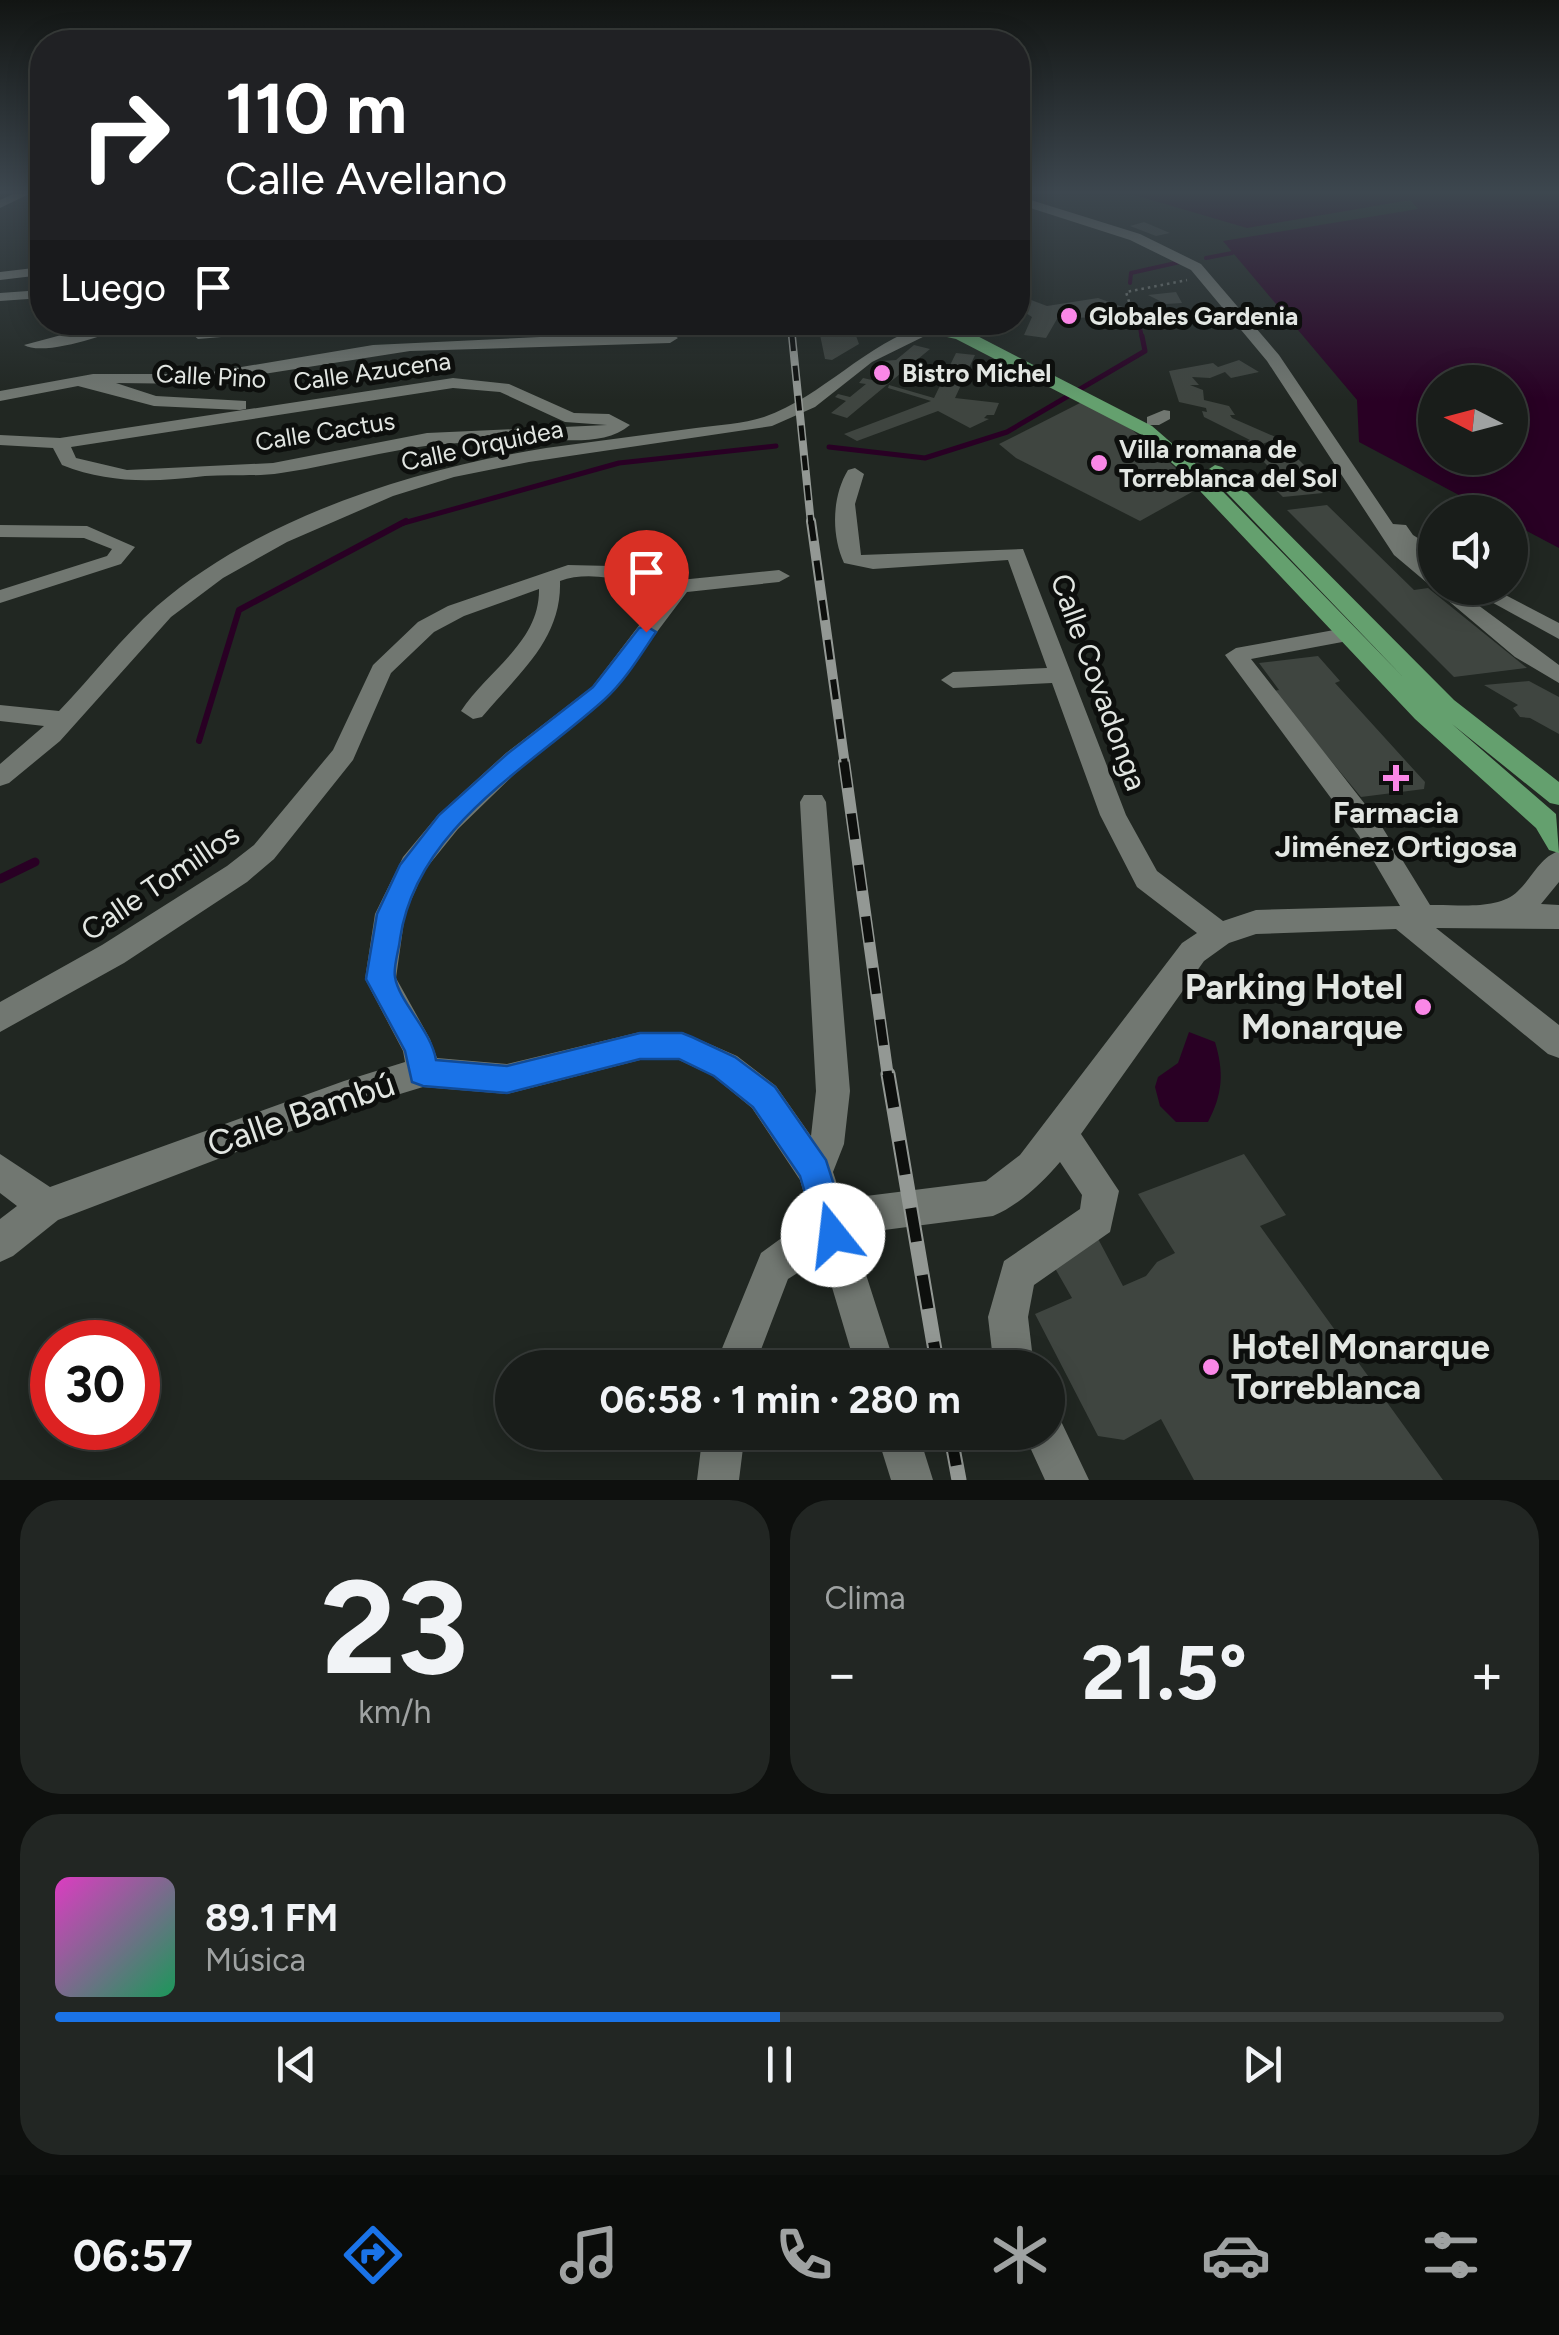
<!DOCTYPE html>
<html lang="es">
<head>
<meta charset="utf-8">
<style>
  :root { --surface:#191d1a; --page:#222623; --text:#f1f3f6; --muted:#9fa2a2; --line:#373b39; --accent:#1a73e8 }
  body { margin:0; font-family:Figtree,sans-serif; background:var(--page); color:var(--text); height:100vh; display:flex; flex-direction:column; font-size:38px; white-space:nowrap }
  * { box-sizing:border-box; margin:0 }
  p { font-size:32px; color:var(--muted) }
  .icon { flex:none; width:55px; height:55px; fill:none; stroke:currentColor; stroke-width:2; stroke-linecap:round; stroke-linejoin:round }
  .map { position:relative; height:1480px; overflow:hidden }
  .panel { display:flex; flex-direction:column; gap:20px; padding:20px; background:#0e100e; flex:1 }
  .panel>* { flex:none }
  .hud { position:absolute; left:30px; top:30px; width:1000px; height:305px; border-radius:40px; box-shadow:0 5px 25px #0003,0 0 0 2px var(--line); background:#202124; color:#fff; overflow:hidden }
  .needle { width:65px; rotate:276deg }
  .buttons { position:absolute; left:1418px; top:365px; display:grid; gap:20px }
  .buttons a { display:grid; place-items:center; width:110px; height:110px; border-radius:50%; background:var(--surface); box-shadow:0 5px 25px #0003,0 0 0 2px var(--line); font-size:50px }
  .speed { position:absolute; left:30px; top:1320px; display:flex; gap:20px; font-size:50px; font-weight:700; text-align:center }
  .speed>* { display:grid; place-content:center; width:130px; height:130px; border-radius:50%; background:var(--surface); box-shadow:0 5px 25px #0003,0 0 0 2px var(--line); line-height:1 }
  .speed .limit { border:15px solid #d22; background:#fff; color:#111 }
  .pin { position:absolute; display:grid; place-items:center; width:85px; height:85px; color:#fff; margin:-102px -42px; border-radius:50% 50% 50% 0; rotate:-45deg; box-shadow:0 0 10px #0007 }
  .pin .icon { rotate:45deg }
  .me { position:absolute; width:110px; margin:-55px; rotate:344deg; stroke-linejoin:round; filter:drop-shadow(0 0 8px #0008) }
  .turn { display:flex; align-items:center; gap:35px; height:210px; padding:0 30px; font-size:45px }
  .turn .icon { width:130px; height:130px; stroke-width:2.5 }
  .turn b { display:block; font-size:70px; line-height:85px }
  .then { display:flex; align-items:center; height:95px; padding:0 30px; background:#0003; gap:20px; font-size:38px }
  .big { font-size:75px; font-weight:700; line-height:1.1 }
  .panel .card { flex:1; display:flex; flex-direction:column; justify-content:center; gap:15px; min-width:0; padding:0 35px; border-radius:40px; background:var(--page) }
  .panel .dial { align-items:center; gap:0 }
  .dial b { font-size:130px; line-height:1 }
  .song { display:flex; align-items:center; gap:30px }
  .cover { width:120px; height:120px; border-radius:15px; background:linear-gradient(135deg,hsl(310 70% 55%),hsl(150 70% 35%)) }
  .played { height:10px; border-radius:5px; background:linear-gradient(90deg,var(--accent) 50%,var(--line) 50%) }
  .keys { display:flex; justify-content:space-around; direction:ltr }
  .heat { display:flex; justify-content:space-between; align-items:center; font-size:55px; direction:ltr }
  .panel .tiles { flex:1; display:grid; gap:20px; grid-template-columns:1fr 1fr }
  .card:last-child { grid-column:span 2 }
  .trip { position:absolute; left:495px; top:1350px; width:570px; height:100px; border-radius:50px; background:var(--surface); box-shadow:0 5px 25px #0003,0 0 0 2px var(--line); font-weight:700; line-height:100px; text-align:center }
  .menu { display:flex; height:160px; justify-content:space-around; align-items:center; background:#0a0c0a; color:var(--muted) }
  .menu .icon { width:70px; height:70px }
  .menu .on { color:var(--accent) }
  .menu b { font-size:45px; color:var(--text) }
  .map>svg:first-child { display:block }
</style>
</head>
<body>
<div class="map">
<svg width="1559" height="1480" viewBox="0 0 1559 1480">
  <rect width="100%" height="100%" fill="#212722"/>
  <!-- water -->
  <g fill="#290024" fill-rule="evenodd">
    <path d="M1131 194H1559V548L1510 522V512H1491L1359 442 1357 400 1223 241 1418 209 1410 200 1247 228ZM1435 382H1510V458H1435Z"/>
    <path d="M1189 1032 1215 1042C1224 1072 1223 1094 1208 1122H1176L1160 1106 1155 1087 1158 1077 1178 1063Z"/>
  </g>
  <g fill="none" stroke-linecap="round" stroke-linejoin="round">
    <!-- stream-far3 -->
    <g stroke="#290024" stroke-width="4">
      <path d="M1206 258 1232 253"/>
      <path d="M1130 283 1131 273 1180 262"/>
      <path d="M1140 328 1142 338"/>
    </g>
    <!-- stream-far2 -->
    <g stroke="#290024" stroke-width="5">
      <path d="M829 447 925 458 1007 432 1145 351 1142 336"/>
      <path d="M400 524 619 463 776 446"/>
    </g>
    <!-- stream-far1 -->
    <path stroke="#290024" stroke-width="6" d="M199 741 239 610 406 521"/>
    <!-- stream -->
    <path stroke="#290024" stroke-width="9" d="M0 879 35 862"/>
  </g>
  <!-- building -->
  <g fill="#3f4540">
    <path d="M1144 222 1170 233 1156 236 1130 226Z"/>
    <path d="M1176 292 1182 303 1166 304 1148 295Z"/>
    <path d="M1018 295 1047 306 1098 298 1131 310 1127 326 1103 328 1093 317 1057 319 1046 338 1024 335 1032 317 1018 308Z"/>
    <path d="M821 322H865L855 333 859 344 832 360 825 359 818 325Z"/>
    <path d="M914 345 930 349 847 418 831 413 846 401 835 397 838 394 850 397 866 384 859 383 863 378 872 380 891 365 881 361 896 360Z"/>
    <path d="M956 353 975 355 955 398 999 403 994 415H987L984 418 989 419 970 428 938 411 857 441 844 434 931 401 888 388 889 385 934 398Z"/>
    <path d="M1239 360 1259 372 1231 378 1225 372 1210 378 1192 377 1199 385H1190L1203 390 1204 400 1229 406 1235 415H1230L1232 418 1278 438 1255 447 1246 442 1250 440 1204 417 1202 411 1207 412 1206 408 1179 402 1169 371 1213 363 1218 367Z"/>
    <path d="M1082 402 1131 429 1177 469 1192 492 1140 521 1016 458 999 444Z"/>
    <path d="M1295 456 1313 474 1305 476 1323 493 1283 497 1263 477 1284 475 1275 473 1261 459Z"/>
    <path d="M1327 505 1414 590 1428 588 1527 668 1454 677 1287 510Z"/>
    <path d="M1318 656 1340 681 1335 683 1425 782 1424 789 1361 797 1273 691 1279 690 1259 663Z"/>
    <path d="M1529 681 1559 697V734L1530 718 1520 717 1513 708 1518 705 1484 685Z"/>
    <path d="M1244 1154 1286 1215 1260 1226 1443 1480H1194L1161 1419 1124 1440 1098 1436 1035 1314 1072 1298 1052 1263 1095 1233 1123 1286 1146 1276 1157 1262 1175 1253 1138 1194Z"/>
  </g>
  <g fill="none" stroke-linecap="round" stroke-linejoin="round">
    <!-- path -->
    <path stroke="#737974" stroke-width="2.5" stroke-dasharray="2.5 4" stroke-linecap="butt" d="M1131 308 1126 292 1187 280"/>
    <!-- minor -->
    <g fill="#717771" fill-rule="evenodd">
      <path d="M13 194H29L0 208V200Z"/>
      <path d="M1018 196 1140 234 1201 264 1279 355 1393 524 1406 525 1413 535 1435 549V564L1421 558 1435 571V588H1455L1559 665V683L1515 657 1394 555 1267 361 1191 270 1130 240 1018 204Z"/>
      <path d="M42 267V275L0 280V272Z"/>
      <path d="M42 290V298L0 301V293Z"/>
      <path d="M110 322H133C114 334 43 357 24 345Z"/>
      <path d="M177 322H194L201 329 285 322H354L347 326 198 339Z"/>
      <path d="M575 322H597L564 337 670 333 678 338 670 343 410 351 200 384 116 383 156 396 246 401V409L240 410 154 406 78 386 0 401V391L93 374H200L373 345 540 337Z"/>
      <path d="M928 324 933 326V332L872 362 815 407 772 426 529 462 454 477 393 496 287 542 223 578 171 617 60 741 9 783 0 786V764L44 726 0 721V705L59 711C92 677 121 638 157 606 260 517 414 469 546 448 596 441 646 435 696 428 718 425 743 424 764 417 824 396 864 344 928 324Z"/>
      <path d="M453 378 509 384 574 413 609 414 630 425C603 448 557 438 524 439L516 445C434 434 361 461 281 473 256 477 230 474 205 476 154 482 110 484 62 465L53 448 0 445V435L60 438ZM453 388 500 392 565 422 607 425 427 433 273 463 127 470 76 458 71 447Z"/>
      <path d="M1164 410 1170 411V419L1159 425H1147V417Z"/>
      <path d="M855 468 864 474 855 504 861 555 1023 549 1126 815 1157 871 1223 921 1256 910 1400 906 1359 836 1225 655 1236 648 1345 628 1353 630 1356 635 1353 640 1251 659 1379 822 1430 905C1457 904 1498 911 1518 891 1532 878 1540 857 1559 851V882L1541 904 1559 905V929L1436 928 1559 1025V1058L1548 1054 1396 929 1256 934 1229 943 1204 961 1081 1134 1119 1191 1110 1232 1034 1285 1028 1317 1034 1368H994L988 1317 1004 1261 1080 1209 1082 1195 1060 1162C1042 1183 1019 1205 993 1216L853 1234 896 1368H856L823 1257 788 1279 754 1368H714L761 1253 787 1234 813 1224 800 1180 752 1108 713 1076 679 1060H640L507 1094 423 1087 344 1111 58 1220 13 1256 0 1262V1219L17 1206 0 1193V1154L50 1187 344 1081 405 1062 403 1051 365 979 375 914 403 857 438 815 506 753 592 687 666 590C633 583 592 569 560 581 562 640 518 674 482 717L473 719 461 711C488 670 540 642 539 589L464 616 434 632 391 673 353 760 274 859 247 882 124 963 0 1032V1002L102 945 227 866 254 845 333 750 373 665 418 622 448 606 568 565 611 566 680 580 779 570 790 576 779 582 687 592 608 697 524 765 458 829 424 871 405 914 396 978 430 1039 437 1058 507 1064 640 1032H682L737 1056 776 1086 811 1136 816 1091 800 802 804 795H822L826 802 850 1091 844 1144 833 1172 842 1199 986 1181 1020 1155 1182 943 1197 933 1137 887 1100 815 1052 683 953 688 941 680 953 672 1047 668 1008 560 873 569 844 563C831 535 832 496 848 470Z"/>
      <path d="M0 525 87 526 135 547 121 564 0 603V590L107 556 112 549 84 538 0 537Z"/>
      <path d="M1466 588H1492L1559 623V639Z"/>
      <path d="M1048 1413 1059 1417 1089 1480H1045L1023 1432H1048Z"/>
      <path d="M703 1432H745L739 1480H697Z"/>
      <path d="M876 1432H918L933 1480H891Z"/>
    </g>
    <!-- major -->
    <path fill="#64a06e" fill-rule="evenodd" d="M910 322 960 327 1152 426 1197 465 1404 678 1206 471 1215 465 1222 467 1454 700 1559 782V805L1550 803 1452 724 1556 814 1559 853 1549 850 1536 828 1415 719 1183 473 1140 434 956 339 929 333Z"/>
    <defs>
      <path id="rail-far4" d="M791 322 793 338"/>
      <path id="rail-far3" d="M792 336 811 524"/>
      <path id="rail-far2" d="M811 521 845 765"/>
      <path id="rail-far1" d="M844 762 888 1077"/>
      <g id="rail">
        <path d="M888 1074 938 1368"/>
        <path d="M950 1432 959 1480"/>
      </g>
    </defs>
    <!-- rail-far4 casing -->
    <use href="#rail-far4" stroke="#939894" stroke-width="6"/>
    <!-- rail-far3 casing -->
    <use href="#rail-far3" stroke="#939894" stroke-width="8"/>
    <!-- rail-far2 casing -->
    <use href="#rail-far2" stroke="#939894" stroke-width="10"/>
    <!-- rail-far1 casing -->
    <use href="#rail-far1" stroke="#939894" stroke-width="12"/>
    <!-- rail casing -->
    <use href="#rail" stroke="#939894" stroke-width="15"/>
    <!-- rail-far4 -->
    <use href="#rail-far4" stroke="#0d0f0d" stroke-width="4" stroke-dasharray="12" stroke-linecap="butt"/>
    <!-- rail-far3 -->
    <use href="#rail-far3" stroke="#0d0f0d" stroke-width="5" stroke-dasharray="15" stroke-linecap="butt"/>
    <!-- rail-far2 -->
    <use href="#rail-far2" stroke="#0d0f0d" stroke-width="6" stroke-dasharray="20" stroke-linecap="butt"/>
    <!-- rail-far1 -->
    <use href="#rail-far1" stroke="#0d0f0d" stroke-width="9" stroke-dasharray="26" stroke-linecap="butt"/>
    <!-- rail -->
    <use href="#rail" stroke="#0d0f0d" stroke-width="11" stroke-dasharray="34" stroke-linecap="butt"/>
  </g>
  <!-- sky -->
  <linearGradient id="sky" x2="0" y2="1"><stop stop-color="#121513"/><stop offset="0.48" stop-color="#3d474f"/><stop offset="1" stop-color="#3d474f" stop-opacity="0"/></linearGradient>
  <rect width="1559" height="401" fill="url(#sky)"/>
  <!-- route -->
  <path fill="#1a73e8" stroke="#114b97" stroke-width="2.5" d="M646 626 656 632C641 654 625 681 605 699 529 768 416 828 400 939 399 950 393 967 395 977 399 1002 431 1030 436 1060L507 1066 640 1033H682L692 1037 735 1057 775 1087 826 1160 850 1235 845 1247 833 1252 821 1247 800 1176 753 1107 714 1076 679 1059H640L507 1093 423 1086 412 1082 405 1051 366 979 377 914 400 865 439 815 507 754 593 687 639 628Z"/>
  <!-- markers -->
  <g fill="#fa87e7" stroke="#0d0f0d" stroke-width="4">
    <circle cx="1069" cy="316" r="10"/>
    <circle cx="882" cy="373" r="10"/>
    <circle cx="1099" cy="463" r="10"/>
    <path d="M1391 763h10v10h10v10h-10v10h-10v-10h-10v-10h10z"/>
    <circle cx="1423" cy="1007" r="10"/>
    <circle cx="1211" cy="1367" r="10"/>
  </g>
  <g text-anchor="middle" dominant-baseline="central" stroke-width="10" stroke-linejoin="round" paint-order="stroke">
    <!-- far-poi labels -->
    <g font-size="25" font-weight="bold" fill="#e2e6e2" stroke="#0d0f0d" text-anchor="start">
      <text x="1089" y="316">Globales Gardenia</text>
      <text x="902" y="373">Bistro Michel</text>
      <text x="1119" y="449">Villa romana de<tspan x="1119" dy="29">Torreblanca del Sol</tspan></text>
    </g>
    <!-- far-street labels -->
    <g font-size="25" fill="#e2e6e2" stroke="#0d0f0d">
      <text transform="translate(372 371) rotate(-8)">Calle Azucena</text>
      <text transform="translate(211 376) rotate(3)">Calle Pino</text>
      <text transform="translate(325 431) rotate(-9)">Calle Cactus</text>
      <text transform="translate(482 445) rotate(-12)">Calle Orquidea</text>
    </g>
    <!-- street labels -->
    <g font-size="30" fill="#e2e6e2" stroke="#0d0f0d">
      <text transform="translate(1099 682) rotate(70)">Calle Covadonga</text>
      <text transform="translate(160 882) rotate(-34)">Calle Tomillos</text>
    </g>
    <!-- poi labels -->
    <g font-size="30" font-weight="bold" fill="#e2e6e2" stroke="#0d0f0d">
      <text x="1396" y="812">Farmacia<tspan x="1396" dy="34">Jiménez Ortigosa</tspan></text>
    </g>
    <!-- near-poi labels -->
    <g font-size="35" font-weight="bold" fill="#e2e6e2" stroke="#0d0f0d" text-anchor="end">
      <text x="1403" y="987">Parking Hotel<tspan x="1403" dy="40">Monarque</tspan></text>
      <text x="1231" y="1347" text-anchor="start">Hotel Monarque<tspan x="1231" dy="40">Torreblanca</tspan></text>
    </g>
    <!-- near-street labels -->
    <g font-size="35" fill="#e2e6e2" stroke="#0d0f0d">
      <text transform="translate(301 1114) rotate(-19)">Calle Bambú</text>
    </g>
  </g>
</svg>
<div class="buttons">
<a><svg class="needle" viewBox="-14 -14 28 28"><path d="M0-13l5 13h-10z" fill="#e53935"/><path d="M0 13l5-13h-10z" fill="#9fa2a2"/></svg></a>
<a><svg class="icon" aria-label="sound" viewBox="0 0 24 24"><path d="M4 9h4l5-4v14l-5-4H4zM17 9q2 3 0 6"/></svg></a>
</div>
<div class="speed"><div class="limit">30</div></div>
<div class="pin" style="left:646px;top:632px;background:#d93025"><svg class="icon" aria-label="arrive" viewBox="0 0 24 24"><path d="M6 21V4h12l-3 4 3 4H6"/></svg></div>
<svg class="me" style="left:833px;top:1235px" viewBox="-20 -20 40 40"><circle r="19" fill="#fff"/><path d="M0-13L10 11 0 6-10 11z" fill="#1a73e8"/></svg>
<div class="trip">06:58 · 1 min · 280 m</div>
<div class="hud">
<div class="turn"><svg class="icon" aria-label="right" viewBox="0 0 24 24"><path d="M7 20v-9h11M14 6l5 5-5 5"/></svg><div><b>110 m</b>Calle Avellano</div></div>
<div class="then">Luego<svg class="icon" aria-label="arrive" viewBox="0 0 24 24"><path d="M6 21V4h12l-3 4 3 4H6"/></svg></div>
</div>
</div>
<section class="panel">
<div class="tiles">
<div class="card dial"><b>23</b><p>km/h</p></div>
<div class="card"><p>Clima</p>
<div class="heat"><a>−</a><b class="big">21.5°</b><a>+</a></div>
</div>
<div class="card">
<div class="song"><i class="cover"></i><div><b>89.1 FM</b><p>Música</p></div></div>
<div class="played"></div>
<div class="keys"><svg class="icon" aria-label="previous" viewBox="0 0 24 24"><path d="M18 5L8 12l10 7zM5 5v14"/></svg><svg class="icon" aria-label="pause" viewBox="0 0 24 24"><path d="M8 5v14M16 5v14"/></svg><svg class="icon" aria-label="next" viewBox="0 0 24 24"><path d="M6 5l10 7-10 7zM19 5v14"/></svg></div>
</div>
</div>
</section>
<nav class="menu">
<b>06:57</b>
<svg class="icon on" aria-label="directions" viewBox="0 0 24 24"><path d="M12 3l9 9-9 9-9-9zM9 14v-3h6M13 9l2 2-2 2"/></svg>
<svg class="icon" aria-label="music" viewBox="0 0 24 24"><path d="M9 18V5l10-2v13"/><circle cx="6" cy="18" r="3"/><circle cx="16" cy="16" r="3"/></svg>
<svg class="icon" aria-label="phone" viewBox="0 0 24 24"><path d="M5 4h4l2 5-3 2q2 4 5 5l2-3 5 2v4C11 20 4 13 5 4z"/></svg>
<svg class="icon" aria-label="climate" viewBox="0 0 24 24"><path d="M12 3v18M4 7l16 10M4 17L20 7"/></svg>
<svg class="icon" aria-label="car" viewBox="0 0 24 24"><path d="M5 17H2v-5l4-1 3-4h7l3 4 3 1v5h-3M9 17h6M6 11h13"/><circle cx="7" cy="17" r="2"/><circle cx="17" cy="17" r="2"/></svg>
<svg class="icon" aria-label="filters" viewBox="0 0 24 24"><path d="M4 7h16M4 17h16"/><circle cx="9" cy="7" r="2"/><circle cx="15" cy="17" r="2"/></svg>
</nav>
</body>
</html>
